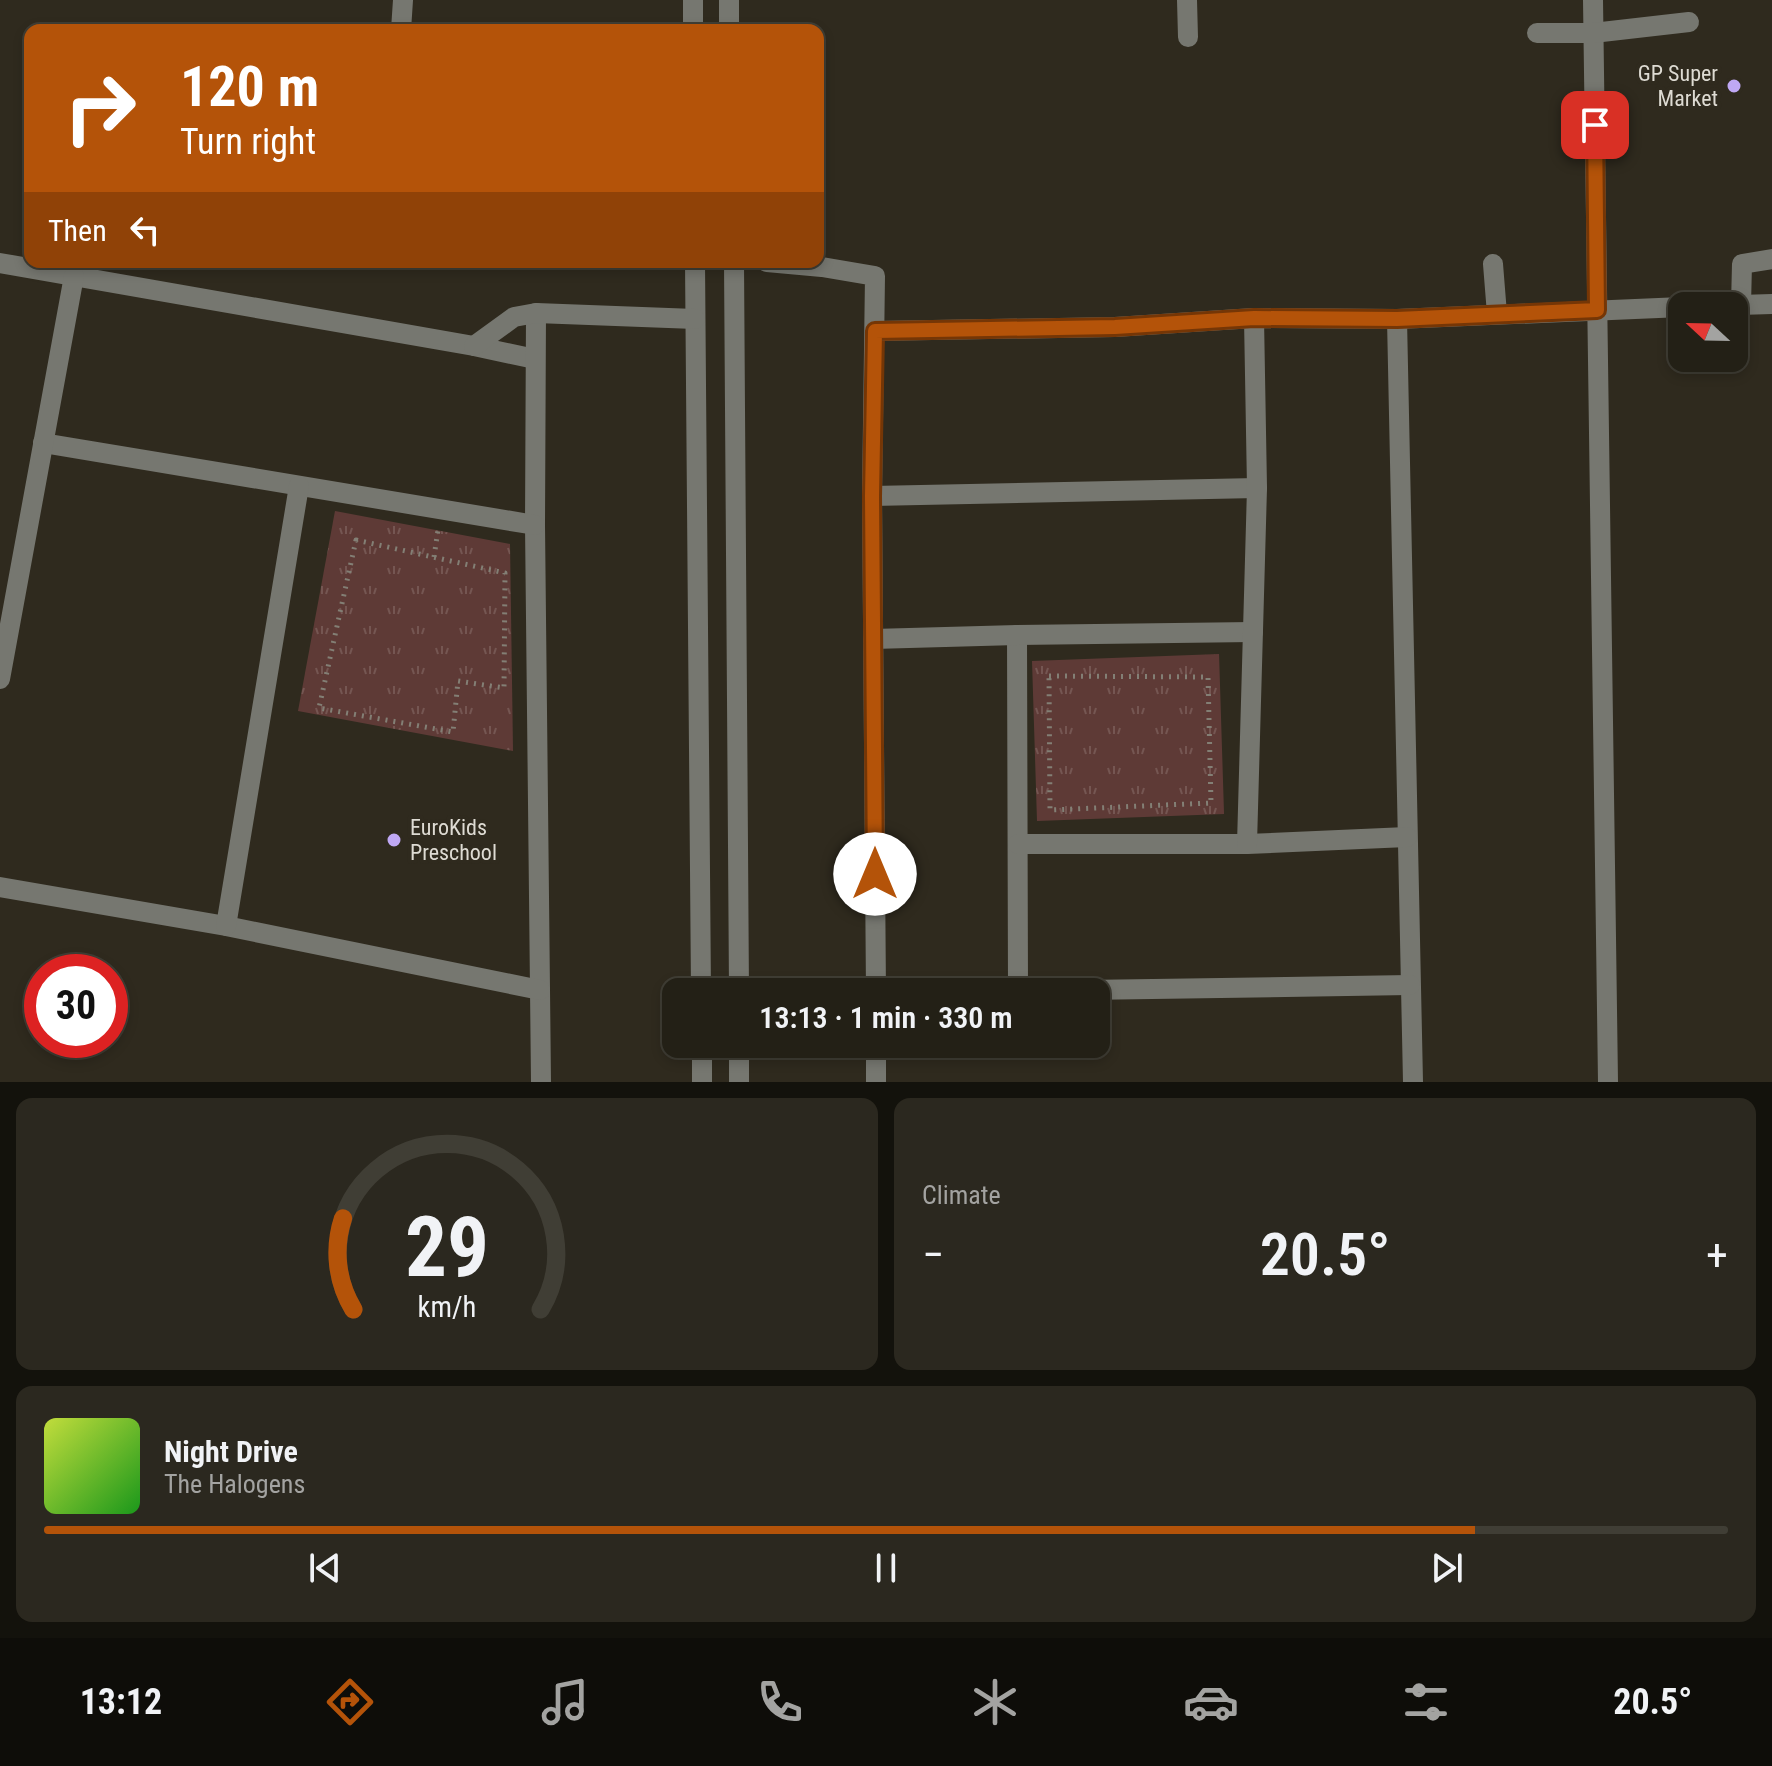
<!DOCTYPE html>
<html lang="en">
<head>
<meta charset="utf-8">
<style>
  :root { --surface:#232016; --page:#2b281f; --text:#f1f3f6; --muted:#a3a3a1; --line:#403e35; --accent:#b45309 }
  body { margin:0; font-family:"Roboto Condensed",sans-serif; background:var(--page); color:var(--text); height:100vh; display:flex; flex-direction:column; font-size:30px; white-space:nowrap }
  * { box-sizing:border-box; margin:0 }
  p { font-size:26px; color:var(--muted) }
  .icon { flex:none; width:44px; height:44px; fill:none; stroke:currentColor; stroke-width:2; stroke-linecap:round; stroke-linejoin:round }
  .map { position:relative; height:1082px; overflow:hidden }
  .sheet { display:flex; flex-direction:column; gap:16px; padding:16px; background:#13120c; flex:1 }
  .sheet>* { flex:none }
  .top-card { position:absolute; left:24px; top:24px; width:800px; height:244px; border-radius:16px; box-shadow:0 4px 12px #0003,0 0 0 2px var(--line); background:#b45309; color:#fff; overflow:hidden }
  .needle { width:52px; rotate:292deg }
  .fabs { position:absolute; left:1668px; top:292px; display:grid; gap:16px }
  .fabs a { display:grid; place-items:center; width:80px; height:80px; border-radius:16px; background:var(--surface); box-shadow:0 4px 12px #0003,0 0 0 2px var(--line); font-size:40px }
  .speed { position:absolute; left:24px; top:954px; display:flex; gap:16px; font-size:40px; font-weight:700; text-align:center }
  .speed>* { display:grid; place-content:center; width:104px; height:104px; border-radius:50%; background:var(--surface); box-shadow:0 4px 12px #0003,0 0 0 2px var(--line); line-height:1 }
  .speed .limit { border:12px solid #d22; background:#fff; color:#111 }
  .pin { position:absolute; display:grid; place-items:center; width:68px; height:68px; color:#fff; margin:-34px; border-radius:16px; box-shadow:0 4px 12px #0006 }
  .me { position:absolute; width:88px; margin:-44px; rotate:0deg; stroke-linejoin:round; filter:drop-shadow(0 0 6px #0008) }
  .turn { display:flex; align-items:center; gap:28px; height:168px; padding:0 24px; font-size:36px }
  .turn .icon { width:104px; height:104px; stroke-width:2.5 }
  .turn b { display:block; font-size:56px; line-height:68px }
  .then { display:flex; align-items:center; height:76px; padding:0 24px; background:#0003; gap:16px; font-size:30px }
  .big { font-size:60px; font-weight:600; line-height:1.1 }
  .sheet .card { flex:1; display:flex; flex-direction:column; justify-content:center; gap:12px; min-width:0; padding:0 28px; border-radius:16px; background:var(--page) }
  .sheet .dial { align-items:center; gap:0 }
  .dial svg { height:208px; overflow:visible; fill:none; stroke:var(--line); stroke-width:7; stroke-linecap:round; text-anchor:middle }
  .dial text { fill:var(--text); stroke:none }
  .song { display:flex; align-items:center; gap:24px }
  .cover { width:96px; height:96px; border-radius:12px; background:linear-gradient(135deg,hsl(70 70% 55%),hsl(120 70% 35%)) }
  .played { height:8px; border-radius:4px; background:linear-gradient(90deg,var(--accent) 85%,var(--line) 85%) }
  .keys { display:flex; justify-content:space-around; direction:ltr }
  .heat { display:flex; justify-content:space-between; align-items:center; font-size:44px; direction:ltr }
  .sheet .tiles { flex:1; display:grid; gap:16px; grid-template-columns:1fr 1fr }
  .card:last-child { grid-column:span 2 }
  .trip { position:absolute; left:662px; top:978px; width:448px; height:80px; border-radius:16px; background:var(--surface); box-shadow:0 4px 12px #0003,0 0 0 2px var(--line); font-weight:600; line-height:80px; text-align:center }
  .dock { display:flex; height:128px; justify-content:space-around; align-items:center; background:#0e0d09; color:var(--muted) }
  .dock .icon { width:56px; height:56px }
  .dock .active { color:var(--accent) }
  .dock b { font-size:36px; color:var(--text) }
  .map>svg:first-child { display:block }
</style>
</head>
<body>
<div class="map">
<svg width="1772" height="1082" viewBox="0 0 1772 1082">
  <defs>
    <pattern id="park-tufts" width="24" height="20" patternUnits="userSpaceOnUse" patternTransform="scale(2)"><rect width="24" height="20" fill="#5e3a36"/><path d="M3 7l-1-3M5 7V3M7 7l1-3M15 17l-1-3M17 17v-4M19 17l1-3" fill="none" stroke="#755652"/></pattern>
  </defs>
  <rect width="100%" height="100%" fill="#2f2a1e"/>
  <!-- park -->
  <g fill="url(#park-tufts)">
    <path d="M335 511 510 544 513 751 298 711Z"/>
    <path d="M1219 654 1224 814 1037 821 1032 661Z"/>
  </g>
  <g fill="none" stroke-linecap="round" stroke-linejoin="round">
    <!-- path -->
    <g stroke="#837f75" stroke-width="5" stroke-dasharray="2 6" stroke-linecap="butt">
      <path d="M356 540 505 573 504 688 458 681 453 732 319 708Z"/>
      <path d="M434 557 438 530"/>
      <path d="M1049 676 1208 677 1211 803 1050 810Z"/>
    </g>
    <!-- minor -->
    <g stroke="#767770" stroke-width="20">
      <path d="M693 0V30"/>
      <path d="M1187 0 1188 37"/>
      <path d="M1593 0 1608 1082"/>
      <path d="M401 30 403 0"/>
      <path d="M729 30V0"/>
      <path d="M1537 33H1593L1689 22"/>
      <path d="M695 262 701 992"/>
      <path d="M734 262 739 992"/>
      <path d="M767 262 822 267 875 276 872 496 876 992"/>
      <path d="M0 263 474 346 535 359"/>
      <path d="M1493 264 1497 314"/>
      <path d="M1741 305 1742 264 1772 259"/>
      <path d="M1707 306 1772 304"/>
      <path d="M536 313 535 525 541 1082"/>
      <path d="M1397 319 1413 1082"/>
      <path d="M875 331 1115 327 1254 318 1397 319 1682 307"/>
      <path d="M474 346 514 317 536 313 695 319"/>
      <path d="M43 443 535 525"/>
      <path d="M872 496 1257 488"/>
      <path d="M1017 635 1018 990"/>
      <path d="M873 639 1017 635 1253 632"/>
      <path d="M0 679 74 276"/>
      <path d="M1018 844H1247L1407 837"/>
      <path d="M1247 844 1257 488 1254 318"/>
      <path d="M0 887 226 926 540 990"/>
      <path d="M226 926 299 486"/>
      <path d="M958 992 1410 985"/>
      <path d="M702 1044V1082"/>
      <path d="M739 1044V1082"/>
      <path d="M876 1044V1082"/>
    </g>
  </g>
  <g fill="none" stroke-linecap="round" stroke-linejoin="round">
    <defs>
      <path id="route" d="M875 874 872 496 875 331 1115 327 1254 318 1397 319 1597 310 1595 125"/>
    </defs>
    <!-- route casing -->
    <use href="#route" stroke="#753606" stroke-width="20"/>
    <!-- route -->
    <use href="#route" stroke="#b45309" stroke-width="14"/>
  </g>
  <!-- markers -->
  <g fill="#bfa8f4" stroke="#2f2a1e" stroke-width="3">
    <circle cx="1734" cy="86" r="8"/>
    <circle cx="394" cy="840" r="8"/>
  </g>
  <g text-anchor="middle" dominant-baseline="central" stroke-width="8" stroke-linejoin="round" paint-order="stroke">
    <!-- poi labels -->
    <g font-size="22" fill="#dedbd3" stroke="#2f2a1e" text-anchor="end">
      <text x="1718" y="73">GP Super<tspan x="1718" dy="25">Market</tspan></text>
      <text x="410" y="827" text-anchor="start">EuroKids<tspan x="410" dy="25">Preschool</tspan></text>
    </g>
  </g>
</svg>
<div class="fabs">
<a><svg class="needle" viewBox="-14 -14 28 28"><path d="M0-13l5 13h-10z" fill="#e53935"/><path d="M0 13l5-13h-10z" fill="#a3a3a1"/></svg></a>
</div>
<div class="speed"><div class="limit">30</div></div>
<div class="pin" style="left:1595px;top:125px;background:#d93025"><svg class="icon" aria-label="arrive" viewBox="0 0 24 24"><path d="M6 21V4h12l-3 4 3 4H6"/></svg></div>
<svg class="me" style="left:875px;top:874px" viewBox="-20 -20 40 40"><circle r="19" fill="#fff"/><path d="M0-13L10 11 0 6-10 11z" fill="#b45309"/></svg>
<div class="trip">13:13 · 1 min · 330 m</div>
<div class="top-card">
<div class="turn"><svg class="icon" aria-label="right" viewBox="0 0 24 24"><path d="M7 20v-9h11M14 6l5 5-5 5"/></svg><div><b>120 m</b>Turn right</div></div>
<div class="then">Then<svg class="icon" aria-label="left" viewBox="0 0 24 24"><path d="M17 20v-9H6M10 6l-5 5 5 5"/></svg></div>
</div>
</div>
<section class="sheet">
<div class="tiles">
<div class="card dial"><svg viewBox="0 0 100 80">
<path d="M14 69A42 42 0 1 1 86 69"/>
<path d="M14 69A42 42 0 0 1 10 34" stroke="#b45309"/>
<text x="50" y="56" font-size="32" font-weight="700">29</text>
<text x="50" y="72" font-size="11">km/h</text>
</svg></div>
<div class="card"><p>Climate</p>
<div class="heat"><a>−</a><b class="big">20.5°</b><a>+</a></div>
</div>
<div class="card">
<div class="song"><i class="cover"></i><div><b>Night Drive</b><p>The Halogens</p></div></div>
<div class="played"></div>
<div class="keys"><svg class="icon" aria-label="previous" viewBox="0 0 24 24"><path d="M18 5L8 12l10 7zM5 5v14"/></svg><svg class="icon" aria-label="pause" viewBox="0 0 24 24"><path d="M8 5v14M16 5v14"/></svg><svg class="icon" aria-label="next" viewBox="0 0 24 24"><path d="M6 5l10 7-10 7zM19 5v14"/></svg></div>
</div>
</div>
</section>
<nav class="dock">
<b>13:12</b>
<svg class="icon active" aria-label="directions" viewBox="0 0 24 24"><path d="M12 3l9 9-9 9-9-9zM9 14v-3h6M13 9l2 2-2 2"/></svg>
<svg class="icon" aria-label="music" viewBox="0 0 24 24"><path d="M9 18V5l10-2v13"/><circle cx="6" cy="18" r="3"/><circle cx="16" cy="16" r="3"/></svg>
<svg class="icon" aria-label="phone" viewBox="0 0 24 24"><path d="M5 4h4l2 5-3 2q2 4 5 5l2-3 5 2v4C11 20 4 13 5 4z"/></svg>
<svg class="icon" aria-label="climate" viewBox="0 0 24 24"><path d="M12 3v18M4 7l16 10M4 17L20 7"/></svg>
<svg class="icon" aria-label="car" viewBox="0 0 24 24"><path d="M5 17H2v-5l4-1 3-4h7l3 4 3 1v5h-3M9 17h6M6 11h13"/><circle cx="7" cy="17" r="2"/><circle cx="17" cy="17" r="2"/></svg>
<svg class="icon" aria-label="filters" viewBox="0 0 24 24"><path d="M4 7h16M4 17h16"/><circle cx="9" cy="7" r="2"/><circle cx="15" cy="17" r="2"/></svg>
<b>20.5°</b>
</nav>
</body>
</html>
